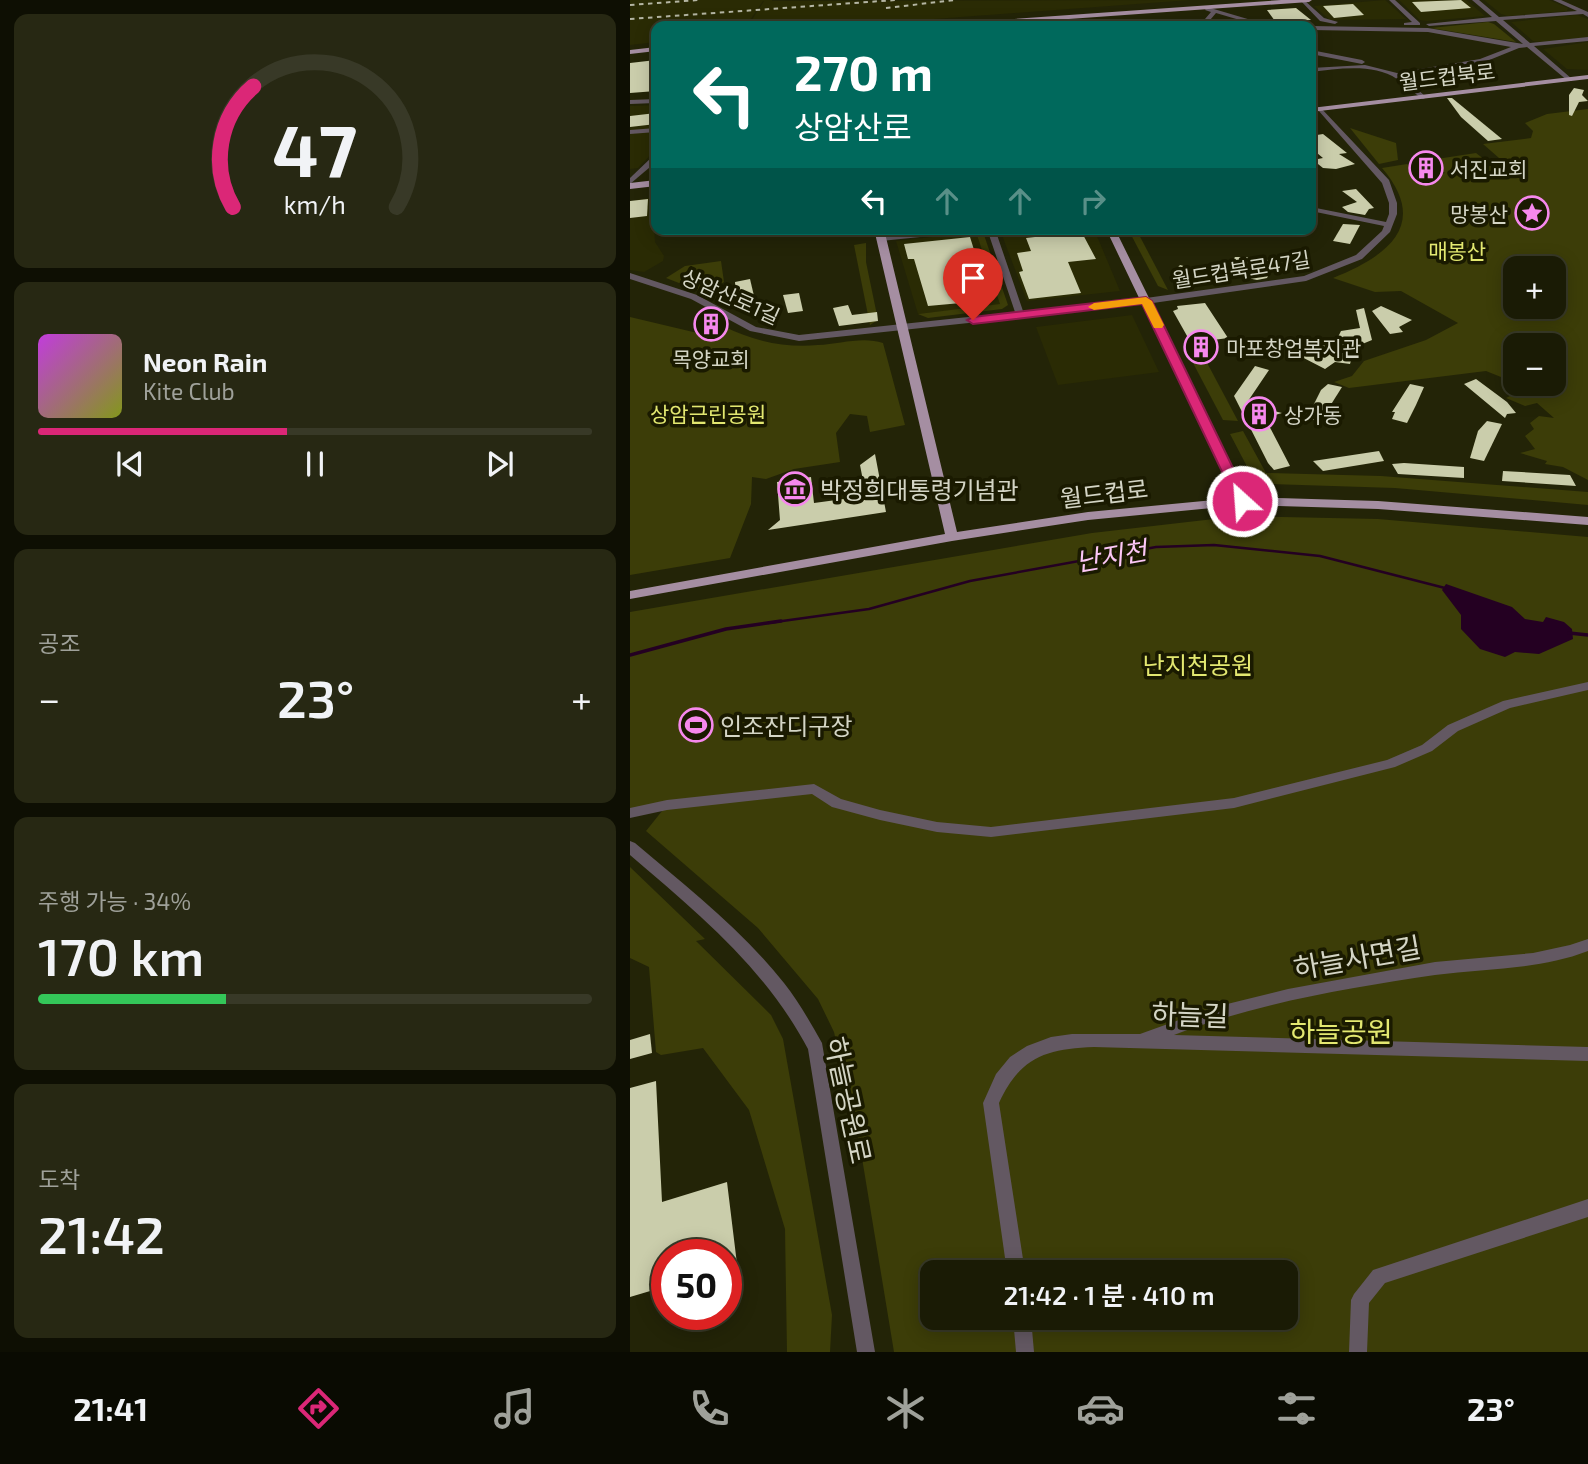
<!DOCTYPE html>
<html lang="ko">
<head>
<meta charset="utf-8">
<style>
  :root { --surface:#1a1b05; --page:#272813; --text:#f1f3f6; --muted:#9fa19a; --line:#383927; --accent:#db2777 }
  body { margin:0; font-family:"Exo 2","Noto Sans KR",sans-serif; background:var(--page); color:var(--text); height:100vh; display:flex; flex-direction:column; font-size:26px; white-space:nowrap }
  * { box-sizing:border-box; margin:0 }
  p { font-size:23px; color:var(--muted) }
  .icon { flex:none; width:38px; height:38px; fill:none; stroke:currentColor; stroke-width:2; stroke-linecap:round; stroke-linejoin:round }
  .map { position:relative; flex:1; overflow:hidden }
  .sheet { display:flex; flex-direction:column; gap:14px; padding:14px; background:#0e0f03; width:630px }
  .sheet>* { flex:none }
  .banner { position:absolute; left:21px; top:21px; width:665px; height:214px; border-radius:14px; box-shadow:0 4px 18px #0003,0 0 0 2px var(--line); background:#00695c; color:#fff; overflow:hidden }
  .tools { position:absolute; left:873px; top:256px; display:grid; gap:14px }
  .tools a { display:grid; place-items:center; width:63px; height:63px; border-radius:14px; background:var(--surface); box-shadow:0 4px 18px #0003,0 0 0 2px var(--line); font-size:35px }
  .speed { position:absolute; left:21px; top:1239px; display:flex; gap:14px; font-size:35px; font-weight:700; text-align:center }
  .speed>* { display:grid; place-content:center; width:91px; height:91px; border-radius:50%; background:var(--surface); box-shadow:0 4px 18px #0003,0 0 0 2px var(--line); line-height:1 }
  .speed .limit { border:10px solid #d22; background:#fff; color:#111 }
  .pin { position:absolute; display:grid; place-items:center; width:60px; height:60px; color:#fff; margin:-72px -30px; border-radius:50% 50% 50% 0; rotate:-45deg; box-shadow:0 0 7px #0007 }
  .pin .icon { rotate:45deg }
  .me { position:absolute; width:77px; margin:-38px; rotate:334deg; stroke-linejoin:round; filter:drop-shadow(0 0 5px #0008) }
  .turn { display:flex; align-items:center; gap:24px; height:147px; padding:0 28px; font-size:32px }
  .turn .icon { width:91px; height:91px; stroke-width:2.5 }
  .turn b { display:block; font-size:49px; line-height:60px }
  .lanes { display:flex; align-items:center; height:66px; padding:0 28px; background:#0003; justify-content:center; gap:35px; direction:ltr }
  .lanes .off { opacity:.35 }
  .big { font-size:52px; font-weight:600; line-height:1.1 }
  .sheet .widget { flex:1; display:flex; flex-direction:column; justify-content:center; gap:10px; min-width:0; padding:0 24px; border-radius:14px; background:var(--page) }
  .sheet .dial { align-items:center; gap:0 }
  .dial svg { height:182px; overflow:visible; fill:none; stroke:var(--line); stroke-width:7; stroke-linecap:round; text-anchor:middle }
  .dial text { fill:var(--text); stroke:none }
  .song { display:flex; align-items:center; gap:21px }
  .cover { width:84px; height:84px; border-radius:10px; background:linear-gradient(135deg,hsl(290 70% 55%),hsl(70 70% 35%)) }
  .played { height:7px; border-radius:4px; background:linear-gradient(90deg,var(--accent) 45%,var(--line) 45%) }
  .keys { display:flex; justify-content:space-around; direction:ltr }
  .heat { display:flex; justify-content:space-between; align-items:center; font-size:38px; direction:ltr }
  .charge { height:10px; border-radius:5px; background:linear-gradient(90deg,#34c759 34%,var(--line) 0) }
  .trip { position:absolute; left:290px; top:1260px; width:378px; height:70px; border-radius:14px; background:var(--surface); box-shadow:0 4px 18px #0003,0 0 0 2px var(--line); font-weight:600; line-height:70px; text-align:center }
  .tab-bar { display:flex; height:112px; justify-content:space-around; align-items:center; background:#0a0b02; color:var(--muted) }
  .tab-bar .icon { width:49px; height:49px }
  .tab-bar .current { color:var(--accent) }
  .tab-bar b { font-size:32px; color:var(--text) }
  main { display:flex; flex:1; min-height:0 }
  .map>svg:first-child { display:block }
</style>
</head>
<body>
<main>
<section class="sheet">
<div class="widget dial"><svg viewBox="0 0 100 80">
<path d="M14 69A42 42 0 1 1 86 69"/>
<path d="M14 69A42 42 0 0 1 23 16" stroke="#db2777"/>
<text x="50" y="56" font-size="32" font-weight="700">47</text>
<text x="50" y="72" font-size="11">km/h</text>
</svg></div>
<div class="widget">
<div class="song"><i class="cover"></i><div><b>Neon Rain</b><p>Kite Club</p></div></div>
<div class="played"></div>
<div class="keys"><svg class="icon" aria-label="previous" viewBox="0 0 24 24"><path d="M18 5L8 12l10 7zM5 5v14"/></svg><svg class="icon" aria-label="pause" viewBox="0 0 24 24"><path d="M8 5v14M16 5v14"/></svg><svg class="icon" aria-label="next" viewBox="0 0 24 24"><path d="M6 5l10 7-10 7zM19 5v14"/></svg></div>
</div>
<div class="widget"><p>공조</p>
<div class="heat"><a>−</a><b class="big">23°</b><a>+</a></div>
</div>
<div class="widget"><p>주행 가능 · 34%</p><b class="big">170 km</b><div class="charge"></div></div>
<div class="widget"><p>도착</p><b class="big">21:42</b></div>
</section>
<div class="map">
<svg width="958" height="1352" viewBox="0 0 958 1352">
  <rect width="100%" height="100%" fill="#232407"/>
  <!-- built -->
  <g fill="#2a2b04">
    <path d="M0 0H142V1L560 0 211 26H118L134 1H133L116 26H26V42L0 45Z"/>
    <path d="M755 0 776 19 700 20 684 6Z"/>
    <path d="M769 0H836L855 16 797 21 790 20Z"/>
    <path d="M854 0H919L938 8 937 11 878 16 871 14Z"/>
    <path d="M947 15 958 19V37L910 42 903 41 881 22Z"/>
    <path d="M958 42V70L937 69 913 49Z"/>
    <path d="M26 105V149L8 168 0 169V106Z"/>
    <path d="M26 197 23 208 25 242 34 256 33 261 14 272 0 270V201Z"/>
    <path d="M464 229 490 291 397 301 370 230Z"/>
    <path d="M346 232 371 305 288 314 266 241Z"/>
    <path d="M502 315 529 372 428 385 406 327Z"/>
  </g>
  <!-- green -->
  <g fill="#3c3d08" fill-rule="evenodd">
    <path d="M858 22 864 24 886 42 801 28Z"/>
    <path d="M958 109V480L933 467 915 464 917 461 890 453 905 449 895 436 904 429 900 423 909 416 924 418 907 403 895 406 876 398 890 391 892 385 886 383H924V345H886V383L856 371 719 388 704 382 722 376 734 361 796 340 828 323 771 291 745 292 703 278C758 256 800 224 752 168L777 164 793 177 815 173 800 160 846 153 855 160 869 158 853 144 901 138 903 131 895 123 917 114ZM886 268H924V306H886Z"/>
    <path d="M720 128 766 143 768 160 749 164Z"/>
    <path d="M498 229H506L538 290 528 286Z"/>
    <path d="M346 232H353L378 305 372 309 298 318 288 314 370 304Z"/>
    <path d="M236 243V262L248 320 240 325 224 245Z"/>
    <path d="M91 261 94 282 75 293 36 278 55 266Z"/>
    <path d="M0 317 80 336 93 326C123 341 154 348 188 345 209 344 233 336 253 343L275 425 240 432 237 416 220 414 206 433 210 462 164 469 136 479 122 477 121 504 100 558 0 575Z"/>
    <path d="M575 359 608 421 593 420 562 361Z"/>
    <path d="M613 431 636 473 751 476 958 492V505L765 488 639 484 623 478 600 434Z"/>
    <path d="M610 516 748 519 958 537V1352H264L231 1152 204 1032 188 999 128 928 16 831 36 806 0 813V612L462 533ZM303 1272H656V1318H303Z"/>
    <path d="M0 867 75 939 66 941 141 1015 153 1039 202 1315 200 1352H157L155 1229 119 1110 73 1048 31 1055 26 1052 19 967 0 958Z"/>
  </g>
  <!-- water -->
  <path fill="#240022" d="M816 584 882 607 895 619 913 622 916 617 934 622 942 629 943 639 909 654 885 652 875 657 850 649 831 629V615L812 590Z"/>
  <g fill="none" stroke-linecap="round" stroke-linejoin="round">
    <!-- stream-far1 -->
    <path stroke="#240022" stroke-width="2.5" d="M138 623 239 609 340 581 526 547 584 545 690 556 815 588"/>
    <!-- stream -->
    <g stroke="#240022" stroke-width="3.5">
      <path d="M939 633 958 635"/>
      <path d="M0 655 96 629 151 621"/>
    </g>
  </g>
  <!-- building -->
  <g fill="#cacdab">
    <path d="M831 0 841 8 791 12 782 2Z"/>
    <path d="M723 4 734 15 704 18 693 6Z"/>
    <path d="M666 8 681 20 645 21 637 10Z"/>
    <path d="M26 60V91L0 93V63Z"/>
    <path d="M944 88 954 90 952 95 958 101 949 102 942 116 939 115V95Z"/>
    <path d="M817 98H822L872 139 858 141 831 117Z"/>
    <path d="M26 113V124L0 127V116Z"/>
    <path d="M693 134 717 153 709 154 725 164 706 169 693 168 683 160 693 158 681 148V136Z"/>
    <path d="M726 189 744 208 739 209 735 215 718 212 712 207 727 202 712 191Z"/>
    <path d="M18 199 17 216 0 218V201Z"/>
    <path d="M713 224 730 225 720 244 703 241Z"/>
    <path d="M402 229H450L466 259 438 262 451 293 399 299 389 272 393 271 387 253 401 251 396 238 405 237Z"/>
    <path d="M340 237 345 253 327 254 342 302 298 306 284 259H278L274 244Z"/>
    <path d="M605 257H616L646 261 637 278 627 280 608 276 601 263Z"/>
    <path d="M550 265 576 272 589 273 580 284 543 273Z"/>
    <path d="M120 279 124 296 106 299 105 282Z"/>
    <path d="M169 293 173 311 158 313 153 295Z"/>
    <path d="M575 303 598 338 576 341 583 353 580 354 582 358 570 359 543 311 548 309 547 306Z"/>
    <path d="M218 305 222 315 247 312 248 321 209 326 203 308Z"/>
    <path d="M751 306 782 320 769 327 773 332 760 334 742 311Z"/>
    <path d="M734 308 742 340 725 347 720 364 705 362 695 369 666 354 679 347V341H706L711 331 730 328 726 310Z"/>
    <path d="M625 366 639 370 616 404 652 413 635 418 660 466 644 470 638 463 604 396Z"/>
    <path d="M846 379 877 402 886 413 877 414 875 418 834 384Z"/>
    <path d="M698 384 712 387 690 422 677 418 691 390Z"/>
    <path d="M780 384 794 387 786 405 777 423 762 419 765 412H762Z"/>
    <path d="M857 421 872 424 854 461 840 458 848 431Z"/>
    <path d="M749 451 754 461 693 471 683 461Z"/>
    <path d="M245 454 256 512 138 530 150 520 147 482 181 477 184 503 236 496 230 465Z"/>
    <path d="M774 463 834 467V478L768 474 762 464Z"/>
    <path d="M873 471 940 475 946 486 872 481Z"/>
    <path d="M20 1034 22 1053 0 1059V1040Z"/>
    <path d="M26 1081 32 1202 97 1182 107 1264 96 1268V1255H37V1286L0 1297V1088Z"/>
  </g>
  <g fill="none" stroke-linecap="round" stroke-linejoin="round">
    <!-- minor -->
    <g fill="#635862" fill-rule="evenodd">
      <path d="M670 0H674L694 18 708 22 705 24 690 21Z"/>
      <path d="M759 0H765L790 23V25H774V23L782 22Z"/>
      <path d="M842 0H849L869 17 947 11 923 0H931L958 12V17L953 14 873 20 900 43 958 37V41L904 46 942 79V81H938L897 47 889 48 852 63 772 76 795 96V98L793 99C784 94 777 85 767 79 743 63 708 69 681 72V68L735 65 767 73 850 59 881 47 798 32 681 30V26L798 28 893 44 866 21 799 26 796 24 862 17Z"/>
      <path d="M577 7 638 25 639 26H630L586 13 575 26H569L581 12 575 10Z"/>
      <path d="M681 50 732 60 735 62 732 64 681 54Z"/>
      <path d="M26 99V103L0 104V100Z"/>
      <path d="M690 107 759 180 767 203V214L760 232 732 259 676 281 516 304 169 341 120 331 61 299 0 279V273L67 295 126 327 169 335 385 312 357 229H365L393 311 516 298 674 276 726 255 752 231 754 226 681 211V207L756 222 759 214V203L752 183 688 110V108Z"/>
      <path d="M26 128V132L0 134V130Z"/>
      <path d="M23 156H26V162L0 184V178Z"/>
      <path d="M323 229H353L349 231 251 241 247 239 251 237Z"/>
      <path d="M958 682V690L880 708 828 731 802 751 765 767 604 808 361 837 307 832 250 820 202 807 182 794 37 810 0 818V808L37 800 184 784 211 799 250 810 307 822 361 827 604 798 757 760 792 745 818 725 873 701Z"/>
      <path d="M0 841 5 843C57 887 112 930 154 983 169 1002 180 1022 192 1043L245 1352H227L178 1049C135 968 69 914 0 855Z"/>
      <path d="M958 939V951C909 970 857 968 805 975 718 988 627 1003 544 1035L958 1047V1061L464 1047C416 1049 390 1057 369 1103L395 1272H377L353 1103 366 1074 380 1057 397 1046 421 1037 442 1034H510L585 1007 658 989 805 962 903 953 940 945Z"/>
      <path d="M958 1199V1217L755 1283 739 1303 737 1352H719L721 1300 724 1294 743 1270Z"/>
      <path d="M383 1318H401L404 1352H386Z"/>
    </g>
    <!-- major -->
    <g fill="#a58ea2" fill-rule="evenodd">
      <path d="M651 0H682L679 2 339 26H309L313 24Z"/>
      <path d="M26 47V51L0 54V50Z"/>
      <path d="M958 75V79L681 112V108Z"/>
      <path d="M26 180V186L0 189V183Z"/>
      <path d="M244 229H254L327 532 458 512 605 498 476 229H485L617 497 748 501 958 517V525L748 509 613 505 458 520 322 541 0 599V591L315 534Z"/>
    </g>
    <!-- rail -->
    <g stroke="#b5b6a4" stroke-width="2" stroke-dasharray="4.5 4.5" stroke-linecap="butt">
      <path d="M0 5 69 0"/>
      <path d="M256 8 325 0"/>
      <path d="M0 19 266 0"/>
    </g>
  </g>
  <!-- route -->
  <path fill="#db2777" stroke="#8e194d" stroke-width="2" d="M516 297 522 301 619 501 617 504 606 501 512 304 343 324 337 320 343 317Z"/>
  <!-- slow -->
  <path fill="#f59e0b" d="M516 297 522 301 534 325 532 328H524L512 304 464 310 458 307 464 303Z"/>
  <!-- icons -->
  <defs>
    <symbol id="building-ring" viewBox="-11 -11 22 22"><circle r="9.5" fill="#1a1a00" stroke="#f688ed" stroke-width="1.5"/><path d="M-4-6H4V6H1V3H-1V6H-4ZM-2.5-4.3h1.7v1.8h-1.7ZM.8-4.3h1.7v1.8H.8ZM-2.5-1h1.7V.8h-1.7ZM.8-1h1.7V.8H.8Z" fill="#f688ed"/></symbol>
    <symbol id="sight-ring" viewBox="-11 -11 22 22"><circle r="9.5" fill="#1a1a00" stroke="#f688ed" stroke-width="1.5"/><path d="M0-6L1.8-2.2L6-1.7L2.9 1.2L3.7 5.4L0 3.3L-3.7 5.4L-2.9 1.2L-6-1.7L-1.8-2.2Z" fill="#f688ed"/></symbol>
    <symbol id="museum-ring" viewBox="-11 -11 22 22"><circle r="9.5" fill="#1a1a00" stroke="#f688ed" stroke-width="1.5"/><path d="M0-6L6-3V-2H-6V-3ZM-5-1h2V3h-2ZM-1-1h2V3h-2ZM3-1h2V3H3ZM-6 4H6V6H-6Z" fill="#f688ed"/></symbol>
    <symbol id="stadium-ring" viewBox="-11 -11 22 22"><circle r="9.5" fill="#1a1a00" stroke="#f688ed" stroke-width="1.5"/><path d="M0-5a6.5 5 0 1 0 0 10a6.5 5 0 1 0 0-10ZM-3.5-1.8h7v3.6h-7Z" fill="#f688ed"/></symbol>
  </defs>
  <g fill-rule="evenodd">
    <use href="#building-ring" x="777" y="149" width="38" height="38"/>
    <use href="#sight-ring" x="883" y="194" width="38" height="38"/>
    <use href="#building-ring" x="62" y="305" width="38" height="38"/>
    <use href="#building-ring" x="552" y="328" width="38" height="38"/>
    <use href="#building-ring" x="610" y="395" width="38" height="38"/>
    <use href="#museum-ring" x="146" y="470" width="38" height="38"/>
    <use href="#stadium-ring" x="47" y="706" width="38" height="38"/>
  </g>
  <g text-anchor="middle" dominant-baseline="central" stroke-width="7" stroke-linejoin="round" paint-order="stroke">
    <!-- far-street labels -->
    <g font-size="21" fill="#d4d5c5" stroke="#1a1a00">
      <text transform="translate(817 76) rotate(-7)">월드컵북로</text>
      <text transform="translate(611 269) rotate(-9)">월드컵북로47길</text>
      <text transform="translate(101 296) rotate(24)">상암산로1길</text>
    </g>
    <!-- far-poi labels -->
    <g font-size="21" fill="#d4d5c5" stroke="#1a1a00" text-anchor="start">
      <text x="820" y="168">서진교회</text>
      <text x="878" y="213" text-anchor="end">망봉산</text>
      <text x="596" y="347">마포창업복지관</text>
      <text x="81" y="358" text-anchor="middle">목양교회</text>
      <text x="654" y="414">상가동</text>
    </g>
    <!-- far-park labels -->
    <g font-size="21" fill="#e3e870" stroke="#1a1a00">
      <text x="827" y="250">매봉산</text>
      <text x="78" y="413">상암근린공원</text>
    </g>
    <!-- poi labels -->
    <g font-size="24" fill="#d4d5c5" stroke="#1a1a00" text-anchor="start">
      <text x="190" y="489">박정희대통령기념관</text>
      <text x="90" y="725">인조잔디구장</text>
    </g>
    <!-- street labels -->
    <g font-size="24" fill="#d4d5c5" stroke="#1a1a00">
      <text transform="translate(474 493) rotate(-7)">월드컵로</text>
    </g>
    <!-- park labels -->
    <g font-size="24" fill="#e3e870" stroke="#1a1a00">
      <text x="568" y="664">난지천공원</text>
    </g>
    <!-- water labels -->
    <g font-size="26" font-style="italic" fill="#fcc7f6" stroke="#1a1a00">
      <text transform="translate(481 555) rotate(-10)">난지천</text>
    </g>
    <!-- near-street labels -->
    <g font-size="28" fill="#d4d5c5" stroke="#1a1a00">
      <text transform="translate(727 957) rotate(-10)">하늘사면길</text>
      <text transform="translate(560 1014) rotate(2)">하늘길</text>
      <text transform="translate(219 1100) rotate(78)">하늘공원로</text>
    </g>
    <!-- near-park labels -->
    <g font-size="28" fill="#e3e870" stroke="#1a1a00">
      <text x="711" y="1031">하늘공원</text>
    </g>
  </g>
</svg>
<div class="tools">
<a>+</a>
<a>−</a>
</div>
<div class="speed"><div class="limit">50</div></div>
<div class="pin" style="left:343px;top:320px;background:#d93025"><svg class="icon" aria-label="arrive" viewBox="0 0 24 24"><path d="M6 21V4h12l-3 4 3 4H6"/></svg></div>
<svg class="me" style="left:612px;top:501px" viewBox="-20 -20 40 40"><circle r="17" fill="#db2777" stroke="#fff" stroke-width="3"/><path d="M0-11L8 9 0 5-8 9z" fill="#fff"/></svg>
<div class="trip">21:42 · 1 분 · 410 m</div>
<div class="banner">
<div class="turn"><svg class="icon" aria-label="left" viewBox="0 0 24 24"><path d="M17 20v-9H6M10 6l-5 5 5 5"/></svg><div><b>270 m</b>상암산로</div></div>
<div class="lanes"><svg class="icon" aria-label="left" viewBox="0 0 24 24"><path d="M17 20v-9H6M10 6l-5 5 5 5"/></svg><svg class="icon off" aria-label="ahead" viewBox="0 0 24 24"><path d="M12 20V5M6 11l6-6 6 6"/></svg><svg class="icon off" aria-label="ahead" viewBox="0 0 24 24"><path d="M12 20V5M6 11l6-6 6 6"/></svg><svg class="icon off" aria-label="right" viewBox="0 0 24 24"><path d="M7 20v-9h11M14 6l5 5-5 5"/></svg></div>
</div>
</div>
</main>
<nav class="tab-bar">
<b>21:41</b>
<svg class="icon current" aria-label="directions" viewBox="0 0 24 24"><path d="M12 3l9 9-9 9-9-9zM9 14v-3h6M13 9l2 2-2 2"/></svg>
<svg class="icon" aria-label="music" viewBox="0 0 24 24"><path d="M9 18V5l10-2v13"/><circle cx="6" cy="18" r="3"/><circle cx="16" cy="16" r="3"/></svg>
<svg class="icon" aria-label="phone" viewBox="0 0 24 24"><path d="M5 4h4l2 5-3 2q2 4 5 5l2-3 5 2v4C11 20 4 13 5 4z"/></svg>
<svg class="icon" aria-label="climate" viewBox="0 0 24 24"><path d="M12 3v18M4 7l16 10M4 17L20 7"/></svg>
<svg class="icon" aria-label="car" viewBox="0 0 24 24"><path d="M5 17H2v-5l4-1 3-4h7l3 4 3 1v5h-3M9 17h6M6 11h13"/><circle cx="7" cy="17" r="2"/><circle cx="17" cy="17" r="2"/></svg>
<svg class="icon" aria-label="filters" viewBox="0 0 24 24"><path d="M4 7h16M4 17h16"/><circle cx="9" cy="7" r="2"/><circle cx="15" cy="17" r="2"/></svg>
<b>23°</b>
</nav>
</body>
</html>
